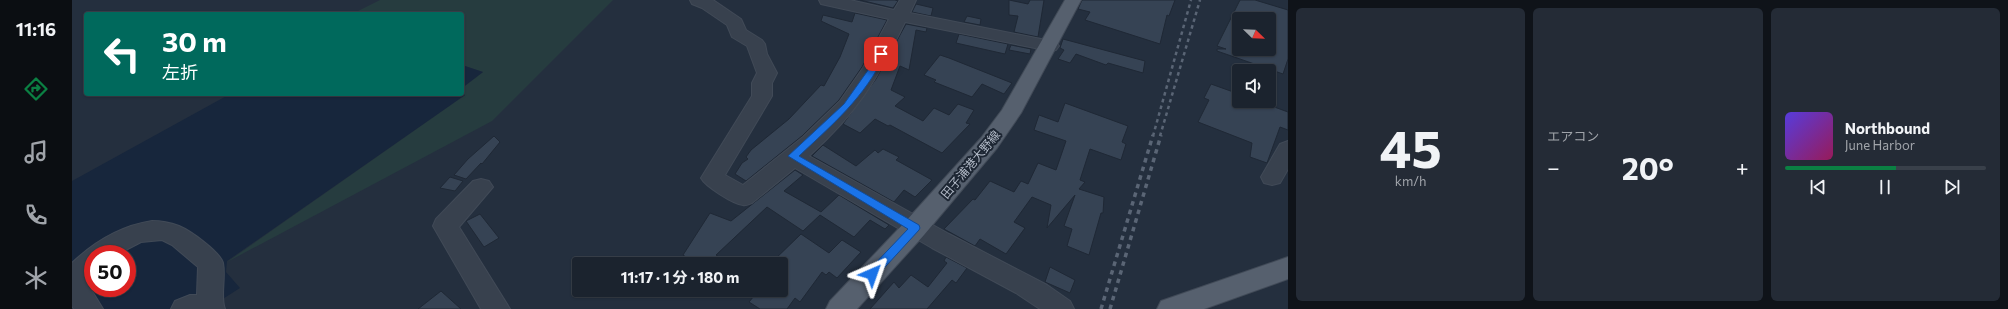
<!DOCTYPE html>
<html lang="ja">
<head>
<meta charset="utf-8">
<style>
  :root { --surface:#1b232e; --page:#242b36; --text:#f1f3f6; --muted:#a0a4aa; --line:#39404a; --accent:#0b8043 }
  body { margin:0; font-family:Commissioner,"Noto Sans JP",sans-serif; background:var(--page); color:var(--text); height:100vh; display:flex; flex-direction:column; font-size:15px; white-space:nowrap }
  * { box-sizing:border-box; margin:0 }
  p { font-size:13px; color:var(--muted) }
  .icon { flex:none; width:22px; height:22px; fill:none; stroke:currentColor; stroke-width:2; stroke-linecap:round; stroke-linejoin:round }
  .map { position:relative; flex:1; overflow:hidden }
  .details { display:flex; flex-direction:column; gap:8px; padding:8px; background:#0f1319; width:720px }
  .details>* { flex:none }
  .guide { position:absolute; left:12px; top:12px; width:380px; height:84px; border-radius:4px; box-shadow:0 1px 3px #0004,0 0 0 1px var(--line); background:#00695c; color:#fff; overflow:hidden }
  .needle { width:26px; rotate:113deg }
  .fabs { position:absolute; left:1160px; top:12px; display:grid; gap:8px }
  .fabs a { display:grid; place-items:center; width:44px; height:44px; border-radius:4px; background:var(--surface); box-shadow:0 1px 3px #0004,0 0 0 1px var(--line); font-size:20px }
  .speed { position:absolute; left:12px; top:245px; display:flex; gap:8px; font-size:20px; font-weight:700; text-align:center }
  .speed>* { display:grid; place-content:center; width:52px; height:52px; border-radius:50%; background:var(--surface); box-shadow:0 1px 3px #0004,0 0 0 1px var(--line); line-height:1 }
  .speed .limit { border:6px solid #d22; background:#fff; color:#111 }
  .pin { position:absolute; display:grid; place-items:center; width:34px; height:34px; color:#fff; margin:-17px; border-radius:8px; box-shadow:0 2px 6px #0006 }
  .me { position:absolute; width:44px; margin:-22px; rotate:43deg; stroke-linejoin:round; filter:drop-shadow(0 0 3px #0008) }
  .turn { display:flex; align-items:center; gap:14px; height:84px; padding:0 12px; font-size:18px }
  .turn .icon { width:52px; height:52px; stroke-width:2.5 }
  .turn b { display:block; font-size:28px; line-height:34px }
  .big { font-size:30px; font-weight:700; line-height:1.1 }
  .details .card { flex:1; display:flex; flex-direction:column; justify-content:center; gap:6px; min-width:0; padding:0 14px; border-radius:6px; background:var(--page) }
  .details .dial { align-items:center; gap:0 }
  .dial b { font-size:52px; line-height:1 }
  .song { display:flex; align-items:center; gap:12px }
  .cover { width:48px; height:48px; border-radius:6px; background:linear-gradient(135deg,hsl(250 70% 55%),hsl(330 70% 35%)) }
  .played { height:4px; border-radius:2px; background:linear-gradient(90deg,var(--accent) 55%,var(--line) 55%) }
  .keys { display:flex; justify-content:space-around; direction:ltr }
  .heat { display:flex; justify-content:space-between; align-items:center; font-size:22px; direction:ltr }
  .details .tiles { flex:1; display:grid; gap:8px; grid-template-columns:repeat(3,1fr) }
  .trip { position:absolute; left:500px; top:257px; width:216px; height:40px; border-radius:4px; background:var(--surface); box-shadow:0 1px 3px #0004,0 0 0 1px var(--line); font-weight:700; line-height:40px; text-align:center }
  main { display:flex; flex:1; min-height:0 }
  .dock { display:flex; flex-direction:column; width:72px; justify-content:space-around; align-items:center; background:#0b0e12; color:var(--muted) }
  .dock .icon { width:28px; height:28px }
  .dock .selected { color:var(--accent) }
  .dock b { font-size:18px; color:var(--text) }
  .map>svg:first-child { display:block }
</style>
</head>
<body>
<main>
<nav class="dock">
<b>11:16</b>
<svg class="icon selected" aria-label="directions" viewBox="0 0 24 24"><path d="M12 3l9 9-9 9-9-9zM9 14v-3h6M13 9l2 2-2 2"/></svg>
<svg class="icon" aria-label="music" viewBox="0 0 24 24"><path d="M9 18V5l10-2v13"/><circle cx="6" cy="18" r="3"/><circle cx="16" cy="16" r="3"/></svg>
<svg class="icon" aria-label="phone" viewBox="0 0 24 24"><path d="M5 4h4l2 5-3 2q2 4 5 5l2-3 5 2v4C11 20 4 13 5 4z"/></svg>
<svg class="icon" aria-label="climate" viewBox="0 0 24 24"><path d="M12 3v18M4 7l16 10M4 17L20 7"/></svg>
</nav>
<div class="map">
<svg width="1216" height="309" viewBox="0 0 1216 309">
  <rect width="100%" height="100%" fill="#242f3e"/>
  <!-- green -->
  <path fill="#263c3f" d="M308 0H541L420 121 155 262 393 95 390 93V88L411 72 390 65V14H280Z"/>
  <!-- water -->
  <g fill="#17263c" fill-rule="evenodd">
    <path d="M390 65 411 72 390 88Z"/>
    <path d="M158 94H390L393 95 155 261 154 272 168 288 135 309H0V181ZM21 254H55V288H21Z"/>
  </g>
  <!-- building -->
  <g fill="#364354" stroke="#1f2835" fill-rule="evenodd">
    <path d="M788 0H823L826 1 821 8Z"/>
    <path d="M937 0 956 4 958 0H972L966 37 942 32 946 16 937 15Z"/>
    <path d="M1010 0H1103L1097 16 1095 15 1088 44 1013 20 1018 12 1006 9Z"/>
    <path d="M1168 0H1183L1216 10V59L1211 74 1145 51V49H1154L1145 46ZM1167 19H1197V49H1167Z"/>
    <path d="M844 4 861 8 859 16 840 12Z"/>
    <path d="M783 13 815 20 790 67 767 100 730 136 674 181 663 174 670 163 676 159 674 157 679 150 717 119 749 85 752 86 768 57 777 34 749 21 751 15 780 22Z"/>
    <path d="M895 16 909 19 908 25 892 22Z"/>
    <path d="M834 24 855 28 854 32 844 30 837 70 828 66 819 90 833 97 823 106 851 121 862 108 877 115 886 104 902 110 894 123 898 124 870 153 818 125 816 126 803 119 788 133 771 124 804 79Z"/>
    <path d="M887 34 936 44 933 54 884 43Z"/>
    <path d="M991 39 1073 61 1071 73 1036 63 1034 65 1004 54 998 63 986 59 992 50 988 48Z"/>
    <path d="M939 45 959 49 958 54 937 50Z"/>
    <path d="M868 55 877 58 940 83 932 94 910 84 900 97 862 82 864 80 852 75Z"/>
    <path d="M1139 84 1167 94V101H1186L1216 112V130L1208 127 1195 163 1178 157 1180 143 1126 122 1137 100 1132 98Z"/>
    <path d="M993 103 1056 126 1050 142 1054 144 1049 160 1018 149 1008 180 1013 182 1007 189 1032 197 1031 213H1029L1017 255 995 246 1000 229 992 226 1003 195 975 228 979 205 960 197 942 222 953 228 934 254 908 239 903 246 872 229 901 199 903 200 918 181 942 192 949 181 956 184 966 163 984 170 994 141 962 130 967 115 986 122Z"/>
    <path d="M422 136 428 142 410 164 409 163 394 179 382 175 396 159Z"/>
    <path d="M751 145 784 166 803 150 806 153 811 149 827 157 824 160 860 180 843 197 832 190 822 202 740 156Z"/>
    <path d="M723 170 731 175 712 191 749 212 767 195 817 225 813 229 798 220 782 237 748 215 731 231 695 207 644 255 658 264H624L611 255 638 213 659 221Z"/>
    <path d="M378 177 391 181 383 191 368 188Z"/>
    <path d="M408 214 427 238 412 247 394 221Z"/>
    <path d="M729 234 757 253 770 240 789 252 765 278 757 272 754 275 750 272 728 302 723 298 715 309H688L677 302 687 290H709V264H698Z"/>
    <path d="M874 257 895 268 884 283 880 280 855 309H798L822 282 827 288 839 275 856 287 875 263 872 261Z"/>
    <path d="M978 267 1003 280 998 293 973 282Z"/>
    <path d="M369 291 389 309H346Z"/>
  </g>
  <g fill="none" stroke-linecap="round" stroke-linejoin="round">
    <defs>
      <g id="minor">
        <path d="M618 0H641L669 19 674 30 690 40 693 44 695 54 705 73 700 83V96L653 175 671 185 731 137 768 101 791 68 817 19 749 4 747 0H778L822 10 828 0H844L838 13 984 42 987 46 984 50 978 51 833 22C805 80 785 113 737 156L877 234 975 285 998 301 1002 309H968L944 293 860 248 723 168 680 203C677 204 674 206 671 205 661 204 633 186 629 178L680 96V83L685 73 675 46 660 37 655 25 630 8 620 4Z"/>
        <path d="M1216 141V169L1208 183 1200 185 1192 183 1189 177 1208 144Z"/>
        <path d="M409 179 417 181 421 187 387 227 438 309H409L361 226 364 219 401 181Z"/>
        <path d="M80 221C90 221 99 223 107 226 119 231 148 252 151 263 154 278 148 297 153 309H99L103 301 118 295H125L126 267 100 245 90 240 69 242 46 254H21L20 291 31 309H2L0 306V263C22 242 48 226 80 221Z"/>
      </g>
      <g id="major">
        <path d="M993 0H1009L949 113 925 148 852 235 785 309H754L758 301 834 221 909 138 930 110Z"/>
        <path d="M1216 257V279L1132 309H1085L1089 301Z"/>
      </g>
    </defs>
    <!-- minor casing -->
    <use href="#minor" stroke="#414a57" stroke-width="2"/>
    <!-- major casing -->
    <use href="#major" stroke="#414a57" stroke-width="2"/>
    <!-- minor -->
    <use href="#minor" fill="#38414e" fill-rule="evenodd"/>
    <!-- major -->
    <use href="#major" fill="#56606e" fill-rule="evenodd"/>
    <!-- rail-far1 -->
    <g stroke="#5a6575" stroke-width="2.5" stroke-dasharray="3.5 3.5" stroke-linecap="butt">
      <path d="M1081 136 1119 0"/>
      <path d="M1088 136 1128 0"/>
    </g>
    <!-- rail -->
    <g stroke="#5a6575" stroke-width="3.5" stroke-dasharray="4.5 4.5" stroke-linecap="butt">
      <path d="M1029 309 1081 135"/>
      <path d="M1038 309 1089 135"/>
    </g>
  </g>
  <!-- route -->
  <path fill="#1a73e8" stroke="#114b97" d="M809 51 813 54C793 97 761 124 727 156L847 225 848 228 847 230 804 277H796L795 274 796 271 836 229 716 156 772 104 799 66 806 52Z"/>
  <g text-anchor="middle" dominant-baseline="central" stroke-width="4" stroke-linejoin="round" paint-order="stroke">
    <!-- street labels -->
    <g font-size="12" fill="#b4bcc9" stroke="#1d2633">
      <text transform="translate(898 164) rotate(-50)">田子浦港大野線</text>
    </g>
  </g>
</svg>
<div class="fabs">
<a><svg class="needle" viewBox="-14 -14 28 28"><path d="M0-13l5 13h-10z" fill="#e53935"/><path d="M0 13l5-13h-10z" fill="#a0a4aa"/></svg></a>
<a><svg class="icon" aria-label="sound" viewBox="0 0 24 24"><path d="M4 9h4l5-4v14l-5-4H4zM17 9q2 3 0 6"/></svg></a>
</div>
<div class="speed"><div class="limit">50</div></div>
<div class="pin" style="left:809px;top:54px;background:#d93025"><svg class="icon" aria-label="arrive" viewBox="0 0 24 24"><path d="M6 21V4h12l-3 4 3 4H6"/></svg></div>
<svg class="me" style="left:800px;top:274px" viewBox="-20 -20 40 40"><path d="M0-17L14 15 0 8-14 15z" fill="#1a73e8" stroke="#fff" stroke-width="4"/></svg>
<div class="trip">11:17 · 1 分 · 180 m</div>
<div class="guide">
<div class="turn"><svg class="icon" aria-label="left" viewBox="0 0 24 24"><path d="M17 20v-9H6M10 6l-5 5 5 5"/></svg><div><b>30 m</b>左折</div></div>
</div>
</div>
<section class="details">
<div class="tiles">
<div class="card dial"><b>45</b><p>km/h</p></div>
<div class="card"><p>エアコン</p>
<div class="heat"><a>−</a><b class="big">20°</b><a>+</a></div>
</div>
<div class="card">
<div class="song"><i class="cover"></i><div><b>Northbound</b><p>June Harbor</p></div></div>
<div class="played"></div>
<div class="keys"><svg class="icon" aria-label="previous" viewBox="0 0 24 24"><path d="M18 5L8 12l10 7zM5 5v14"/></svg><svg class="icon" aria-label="pause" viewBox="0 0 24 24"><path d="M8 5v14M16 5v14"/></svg><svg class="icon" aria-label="next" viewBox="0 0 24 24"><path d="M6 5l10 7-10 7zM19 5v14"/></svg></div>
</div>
</div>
</section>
</main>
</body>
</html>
